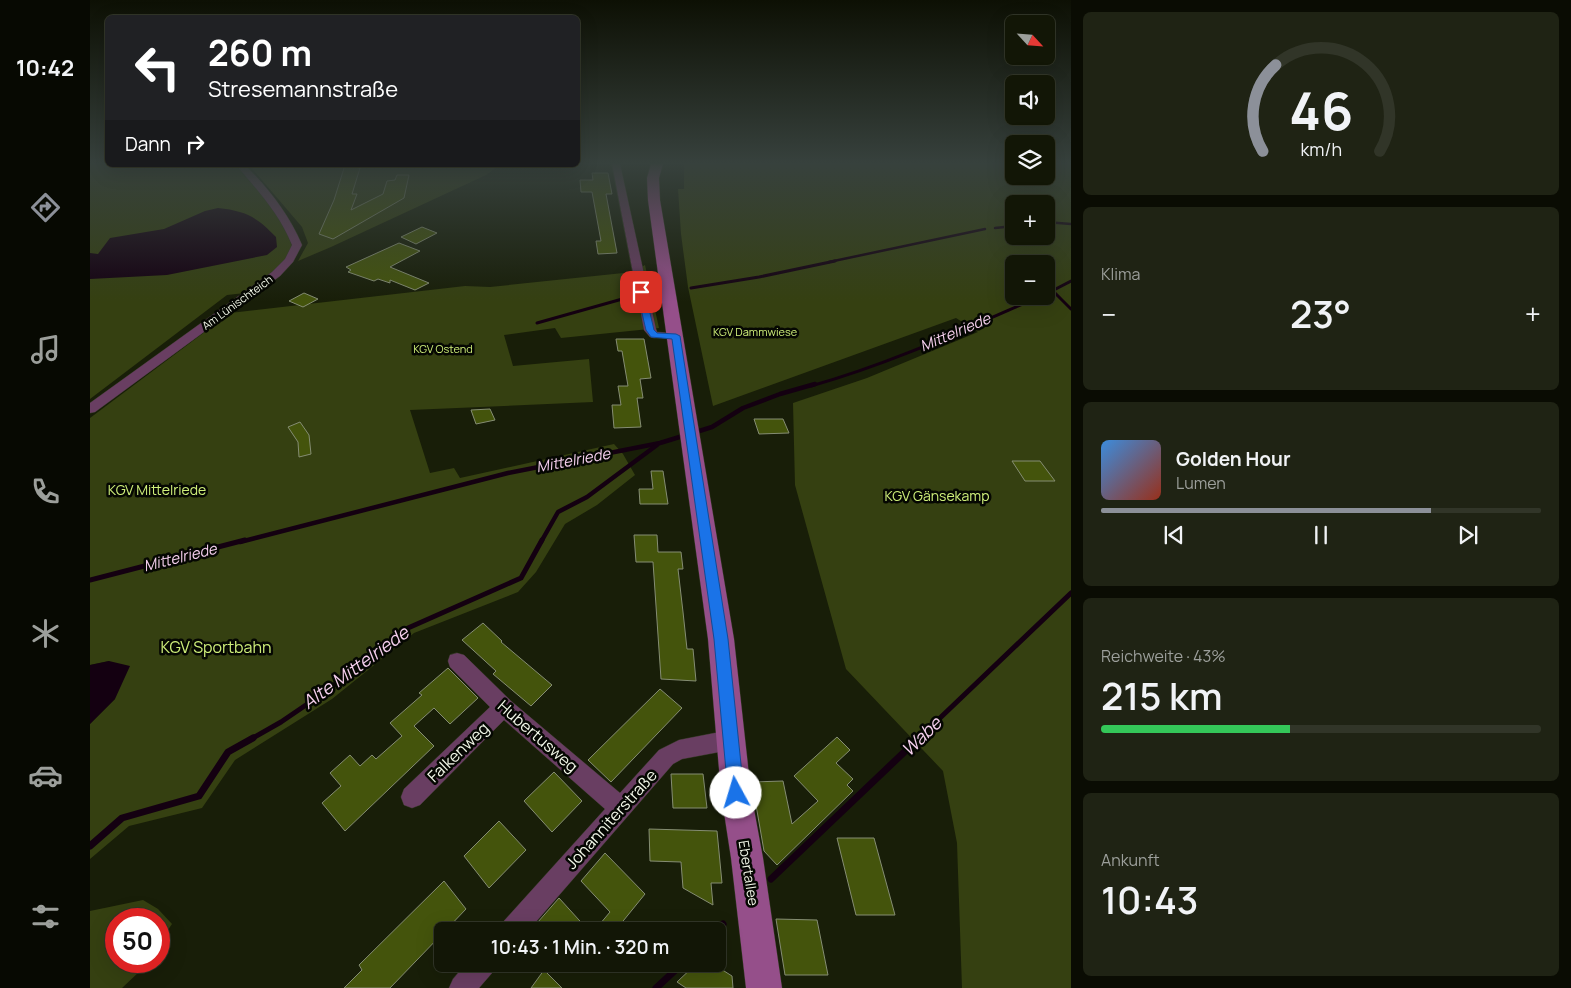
<!DOCTYPE html>
<html lang="de">
<head>
<meta charset="utf-8">
<style>
  :root { --surface:#121606; --page:#1f2314; --text:#f1f3f6; --muted:#9c9f9b; --line:#313528; --accent:#8c9099 }
  body { margin:0; font-family:Manrope,sans-serif; background:var(--page); color:var(--text); height:100vh; display:flex; flex-direction:column; font-size:19px; white-space:nowrap }
  * { box-sizing:border-box; margin:0 }
  p { font-size:16px; color:var(--muted) }
  .icon { flex:none; width:28px; height:28px; fill:none; stroke:currentColor; stroke-width:2; stroke-linecap:round; stroke-linejoin:round }
  .map { position:relative; flex:1; overflow:hidden }
  .panel { display:flex; flex-direction:column; gap:12px; padding:12px; background:#0a0c03; width:500px }
  .panel>* { flex:none }
  .top-card { position:absolute; left:15px; top:15px; width:475px; height:152px; border-radius:8px; box-shadow:0 5px 20px #0002,0 0 0 1px var(--line); background:#202124; color:#fff; overflow:hidden }
  .needle { width:32px; rotate:116deg }
  .buttons { position:absolute; left:915px; top:15px; display:grid; gap:10px }
  .buttons a { display:grid; place-items:center; width:50px; height:50px; border-radius:8px; background:var(--surface); box-shadow:0 5px 20px #0002,0 0 0 1px var(--line); font-size:25px }
  .speed { position:absolute; left:15px; top:908px; display:flex; gap:10px; font-size:25px; font-weight:700; text-align:center }
  .speed>* { display:grid; place-content:center; width:65px; height:65px; border-radius:50%; background:var(--surface); box-shadow:0 5px 20px #0002,0 0 0 1px var(--line); line-height:1 }
  .speed .limit { border:8px solid #d22; background:#fff; color:#111 }
  .pin { position:absolute; display:grid; place-items:center; width:42px; height:42px; color:#fff; margin:-21px; border-radius:10px; box-shadow:0 2px 8px #0006 }
  .me { position:absolute; width:55px; margin:-28px; rotate:354deg; stroke-linejoin:round; filter:drop-shadow(0 0 4px #0008) }
  .turn { display:flex; align-items:center; gap:18px; height:105px; padding:0 20px; font-size:22px }
  .turn .icon { width:65px; height:65px; stroke-width:2.5 }
  .turn b { display:block; font-size:35px; line-height:42px }
  .then { display:flex; align-items:center; height:48px; padding:0 20px; background:#0003; gap:10px; font-size:19px }
  .big { font-size:38px; font-weight:600; line-height:1.1 }
  .panel .card { flex:1; display:flex; flex-direction:column; justify-content:center; gap:8px; min-width:0; padding:0 18px; border-radius:8px; background:var(--page) }
  .panel .dial { align-items:center; gap:0 }
  .dial svg { height:130px; overflow:visible; fill:none; stroke:var(--line); stroke-width:7; stroke-linecap:round; text-anchor:middle }
  .dial text { fill:var(--text); stroke:none }
  .song { display:flex; align-items:center; gap:15px }
  .cover { width:60px; height:60px; border-radius:8px; background:linear-gradient(135deg,hsl(210 70% 55%),hsl(10 70% 35%)) }
  .played { height:5px; border-radius:2px; background:linear-gradient(90deg,var(--accent) 75%,var(--line) 75%) }
  .keys { display:flex; justify-content:space-around; direction:ltr }
  .heat { display:flex; justify-content:space-between; align-items:center; font-size:28px; direction:ltr }
  .charge { height:8px; border-radius:4px; background:linear-gradient(90deg,#34c759 43%,var(--line) 0) }
  .trip { position:absolute; left:344px; top:922px; width:292px; height:50px; border-radius:8px; background:var(--surface); box-shadow:0 5px 20px #0002,0 0 0 1px var(--line); font-weight:600; line-height:50px; text-align:center }
  main { display:flex; flex:1; min-height:0 }
  .dock { display:flex; flex-direction:column; width:90px; justify-content:space-around; align-items:center; background:#070902; color:var(--muted) }
  .dock .icon { width:35px; height:35px }
  .dock .current { color:var(--accent) }
  .dock b { font-size:22px; color:var(--text) }
  .map>svg:first-child { display:block }
</style>
</head>
<body>
<main>
<nav class="dock">
<b>10:42</b>
<svg class="icon current" aria-label="directions" viewBox="0 0 24 24"><path d="M12 3l9 9-9 9-9-9zM9 14v-3h6M13 9l2 2-2 2"/></svg>
<svg class="icon" aria-label="music" viewBox="0 0 24 24"><path d="M9 18V5l10-2v13"/><circle cx="6" cy="18" r="3"/><circle cx="16" cy="16" r="3"/></svg>
<svg class="icon" aria-label="phone" viewBox="0 0 24 24"><path d="M5 4h4l2 5-3 2q2 4 5 5l2-3 5 2v4C11 20 4 13 5 4z"/></svg>
<svg class="icon" aria-label="climate" viewBox="0 0 24 24"><path d="M12 3v18M4 7l16 10M4 17L20 7"/></svg>
<svg class="icon" aria-label="car" viewBox="0 0 24 24"><path d="M5 17H2v-5l4-1 3-4h7l3 4 3 1v5h-3M9 17h6M6 11h13"/><circle cx="7" cy="17" r="2"/><circle cx="17" cy="17" r="2"/></svg>
<svg class="icon" aria-label="filters" viewBox="0 0 24 24"><path d="M4 7h16M4 17h16"/><circle cx="9" cy="7" r="2"/><circle cx="15" cy="17" r="2"/></svg>
</nav>
<div class="map">
<svg width="981" height="988" viewBox="0 0 981 988">
  <rect width="100%" height="100%" fill="#181e08"/>
  <!-- green -->
  <g fill="#354011" fill-rule="evenodd">
    <path d="M0 164 145 165C167 190 192 214 202 246L193 263 155 293 137 295 0 399Z"/>
    <path d="M594 164H924V176H956V164H981V988H872L867 843 853 771 756 669 705 485 703 403 777 378 888 332 866 318 623 406 598 287 591 234 588 189H594ZM924 204H956V236H924ZM924 264H956V296H924Z"/>
    <path d="M159 165H410L396 175 241 247 208 261 218 243 212 227Z"/>
    <path d="M555 265 569 328 471 338 465 328 414 335 423 366 499 359 503 402 320 410 340 473 364 468 370 478 524 444 533 454 545 475 507 505 475 524 446 572 428 592 324 633 242 699 145 760 112 808 39 826 0 859V724L25 699 19 661 0 665V418L140 313 375 286 400 287 543 272Z"/>
    <path d="M53 900 68 909 82 924 69 943V919H26V961H57L50 971 32 988H0V911Z"/>
  </g>
  <!-- water -->
  <g fill="#140011">
    <path d="M128 208C156 211 167 217 186 237L187 247 177 255 77 275 0 279V253L8 254 20 238 74 229 115 211Z"/>
    <path d="M19 661 40 666 25 699 0 724V665Z"/>
  </g>
  <g fill="none" stroke-linecap="round" stroke-linejoin="round">
    <!-- stream-far4 -->
    <g stroke="#140011" stroke-width="2.5">
      <path d="M956 222 981 224"/>
      <path d="M905 228 924 226"/>
      <path d="M739 262 895 229"/>
    </g>
    <!-- stream-far3 -->
    <g stroke="#140011" stroke-width="3">
      <path d="M601 288 669 277 745 261"/>
      <path d="M963 291 981 309"/>
      <path d="M956 294 981 281"/>
      <path d="M447 323 543 296"/>
      <path d="M721 386C800 364 875 329 951 296"/>
    </g>
    <!-- stream-far2 -->
    <g stroke="#140011" stroke-width="4.5">
      <path d="M603 433 622 427 653 408 690 394 725 384"/>
      <path d="M150 542 418 473 570 443 596 435"/>
      <path d="M451 542 468 512 497 497 567 445"/>
    </g>
    <!-- stream-far1 -->
    <g stroke="#140011" stroke-width="5">
      <path d="M0 580 155 540"/>
      <path d="M161 739 191 722 235 692 318 628 431 578 452 540"/>
      <path d="M828 739 981 593"/>
    </g>
    <!-- stream -->
    <g stroke="#140011" stroke-width="7">
      <path d="M0 846 32 818 109 796 138 752 163 738"/>
      <path d="M681 879 829 738"/>
      <path d="M625 931 633 924"/>
      <path d="M566 988 592 964"/>
    </g>
  </g>
  <!-- building -->
  <g fill="#44540c" stroke="#858d73">
    <path d="M255 165H270L268 168H270L262 194H267L261 210 293 194 297 181 305 180 307 175H319L314 198 243 239 229 234 244 200Z"/>
    <path d="M502 173H518L522 194H516L527 253 508 254 506 241H511L502 192H491L490 180H503Z"/>
    <path d="M332 227 347 233 326 244 311 237Z"/>
    <path d="M309 243 330 251 300 267 339 283 325 290 300 280V283L288 279 284 281 258 272 261 270 256 267Z"/>
    <path d="M214 293 228 299 213 307 199 301Z"/>
    <path d="M526 339H554L561 378 550 379 553 398H547L551 427 524 428 522 405H531L528 386H538L532 351H528Z"/>
    <path d="M400 409 405 420 386 424 381 410Z"/>
    <path d="M664 419H693L699 433 669 434Z"/>
    <path d="M210 422 219 435 221 454 209 457 208 442 198 427Z"/>
    <path d="M922 461H950L965 481H935Z"/>
    <path d="M561 471H573L578 504H550L549 489H563Z"/>
    <path d="M544 535H567L568 552H591L593 569H588L593 612 597 649H603L606 681 571 679 563 562H546Z"/>
    <path d="M393 623 412 641 411 642 462 685 441 706 403 674 406 671 372 640Z"/>
    <path d="M358 668 388 698 360 724 344 708 324 726 344 746 255 831 232 803 251 786 240 773 260 755 270 766 282 755 286 759 312 736 300 723 332 695 329 693Z"/>
    <path d="M570 689 592 708 521 782 498 760Z"/>
    <path d="M747 737 760 750 746 763 763 779 757 785 763 791 687 865 674 851 662 782 693 781 702 824 728 801 704 776Z"/>
    <path d="M464 772 492 801 462 832 434 801Z"/>
    <path d="M581 774H613L617 808H583Z"/>
    <path d="M409 821 436 850 399 888 374 856Z"/>
    <path d="M559 829 627 831 632 883H621L623 905 593 888 591 862 560 861Z"/>
    <path d="M747 838H784L805 915H766Z"/>
    <path d="M515 853 555 894 525 931H504L520 912 491 881Z"/>
    <path d="M354 881 376 909 355 931H352V934L300 988H254L272 970 269 965Z"/>
    <path d="M469 898 499 931H440Z"/>
    <path d="M686 919 727 920 738 975H695Z"/>
    <path d="M606 964H623L642 976 643 988H596L587 982Z"/>
    <path d="M454 970 472 988H441Z"/>
  </g>
  <g fill="none" stroke-linecap="round" stroke-linejoin="round">
    <defs>
      <g id="street">
        <path d="M522 164H530L566 329 567 332 590 334 592 336 590 338H564L560 337 554 330Z"/>
        <path d="M146 165H155C178 188 199 214 212 245L203 262 190 276 5 412 0 413V403L182 272 195 259 202 245C189 213 168 191 146 165Z"/>
        <path d="M367 653 374 655 421 701 530 793 569 750 589 740 640 730 647 733 650 740 647 747 640 750 592 759 583 764 438 931H410L413 922 515 809 414 720 330 805 322 808 314 805 311 797 314 789 400 707 360 667 358 661 360 655Z"/>
        <path d="M376 964H406L402 973 389 988H359L363 979Z"/>
      </g>
      <path id="secondary" d="M561 164H573L569 178 570 200 644 639 661 793 673 858 692 988H656L641 858 631 793 618 639 558 200 557 178Z"/>
    </defs>
    <!-- street casing -->
    <use href="#street" stroke="#323823" stroke-width="1"/>
    <!-- secondary casing -->
    <use href="#secondary" stroke="#323823" stroke-width="1"/>
    <!-- street -->
    <use href="#street" fill="#693e62" fill-rule="evenodd"/>
    <!-- secondary -->
    <use href="#secondary" fill="#954f8a" fill-rule="evenodd"/>
  </g>
  <!-- sky -->
  <linearGradient id="sky" x2="0" y2="1"><stop stop-color="#0d1004"/><stop offset="0.54" stop-color="#37413d"/><stop offset="1" stop-color="#37413d" stop-opacity="0"/></linearGradient>
  <rect width="981" height="302" fill="url(#sky)"/>
  <!-- route -->
  <path fill="#1a73e8" stroke="#114b97" d="M551 290 555 292 564 330 567 333 586 334 590 336 638 639 654 793 652 799 646 801 640 799 638 793 624 639 582 339 561 337 556 330 547 292Z"/>
  <g text-anchor="middle" dominant-baseline="central" stroke-width="5" stroke-linejoin="round" paint-order="stroke">
    <!-- far-street labels -->
    <g font-size="11" fill="#f2f7e8" stroke="#050702">
      <text transform="translate(147 302) rotate(-36)">Am Lünischteich</text>
    </g>
    <!-- far-park labels -->
    <g font-size="11" fill="#cfef7a" stroke="#050702">
      <text x="665" y="331">KGV Dammwiese</text>
      <text x="353" y="348">KGV Ostend</text>
    </g>
    <!-- park labels -->
    <g font-size="14" fill="#cfef7a" stroke="#050702">
      <text x="67" y="489">KGV Mittelriede</text>
      <text x="847" y="495">KGV Gänsekamp</text>
    </g>
    <!-- street labels -->
    <g font-size="14" fill="#f2f7e8" stroke="#050702">
      <text transform="translate(659 873) rotate(81)">Ebertallee</text>
    </g>
    <!-- water labels -->
    <g font-size="15" font-style="italic" fill="#f5cfed" stroke="#050702">
      <text transform="translate(865 332) rotate(-23)">Mittelriede</text>
      <text transform="translate(483 460) rotate(-11)">Mittelriede</text>
      <text transform="translate(90 557) rotate(-14)">Mittelriede</text>
    </g>
    <!-- near-park labels -->
    <g font-size="16" fill="#cfef7a" stroke="#050702">
      <text x="126" y="647">KGV Sportbahn</text>
    </g>
    <!-- near-street labels -->
    <g font-size="16" fill="#f2f7e8" stroke="#050702">
      <text transform="translate(448 736) rotate(41)">Hubertusweg</text>
      <text transform="translate(368 752) rotate(-44)">Falkenweg</text>
      <text transform="translate(521 819) rotate(-48)">Johanniterstraße</text>
    </g>
    <!-- near-water labels -->
    <g font-size="18" font-style="italic" fill="#f5cfed" stroke="#050702">
      <text transform="translate(265 667) rotate(-36)">Alte Mittelriede</text>
      <text transform="translate(831 736) rotate(-44)">Wabe</text>
    </g>
  </g>
</svg>
<div class="buttons">
<a><svg class="needle" viewBox="-14 -14 28 28"><path d="M0-13l5 13h-10z" fill="#e53935"/><path d="M0 13l5-13h-10z" fill="#9c9f9b"/></svg></a>
<a><svg class="icon" aria-label="sound" viewBox="0 0 24 24"><path d="M4 9h4l5-4v14l-5-4H4zM17 9q2 3 0 6"/></svg></a>
<a><svg class="icon" aria-label="layers" viewBox="0 0 24 24"><path d="M12 4l9 5-9 5-9-5zM3 14l9 5 9-5"/></svg></a>
<a>+</a>
<a>−</a>
</div>
<div class="speed"><div class="limit">50</div></div>
<div class="pin" style="left:551px;top:292px;background:#d93025"><svg class="icon" aria-label="arrive" viewBox="0 0 24 24"><path d="M6 21V4h12l-3 4 3 4H6"/></svg></div>
<svg class="me" style="left:646px;top:793px" viewBox="-20 -20 40 40"><circle r="19" fill="#fff"/><path d="M0-13L10 11 0 6-10 11z" fill="#1a73e8"/></svg>
<div class="trip">10:43 · 1 Min. · 320 m</div>
<div class="top-card">
<div class="turn"><svg class="icon" aria-label="left" viewBox="0 0 24 24"><path d="M17 20v-9H6M10 6l-5 5 5 5"/></svg><div><b>260 m</b>Stresemannstraße</div></div>
<div class="then">Dann<svg class="icon" aria-label="right" viewBox="0 0 24 24"><path d="M7 20v-9h11M14 6l5 5-5 5"/></svg></div>
</div>
</div>
<section class="panel">
<div class="card dial"><svg viewBox="0 0 100 80">
<path d="M14 69A42 42 0 1 1 86 69"/>
<path d="M14 69A42 42 0 0 1 22 16" stroke="#8c9099"/>
<text x="50" y="56" font-size="32" font-weight="700">46</text>
<text x="50" y="72" font-size="11">km/h</text>
</svg></div>
<div class="card"><p>Klima</p>
<div class="heat"><a>−</a><b class="big">23°</b><a>+</a></div>
</div>
<div class="card">
<div class="song"><i class="cover"></i><div><b>Golden Hour</b><p>Lumen</p></div></div>
<div class="played"></div>
<div class="keys"><svg class="icon" aria-label="previous" viewBox="0 0 24 24"><path d="M18 5L8 12l10 7zM5 5v14"/></svg><svg class="icon" aria-label="pause" viewBox="0 0 24 24"><path d="M8 5v14M16 5v14"/></svg><svg class="icon" aria-label="next" viewBox="0 0 24 24"><path d="M6 5l10 7-10 7zM19 5v14"/></svg></div>
</div>
<div class="card"><p>Reichweite · 43%</p><b class="big">215 km</b><div class="charge"></div></div>
<div class="card"><p>Ankunft</p><b class="big">10:43</b></div>
</section>
</main>
</body>
</html>
